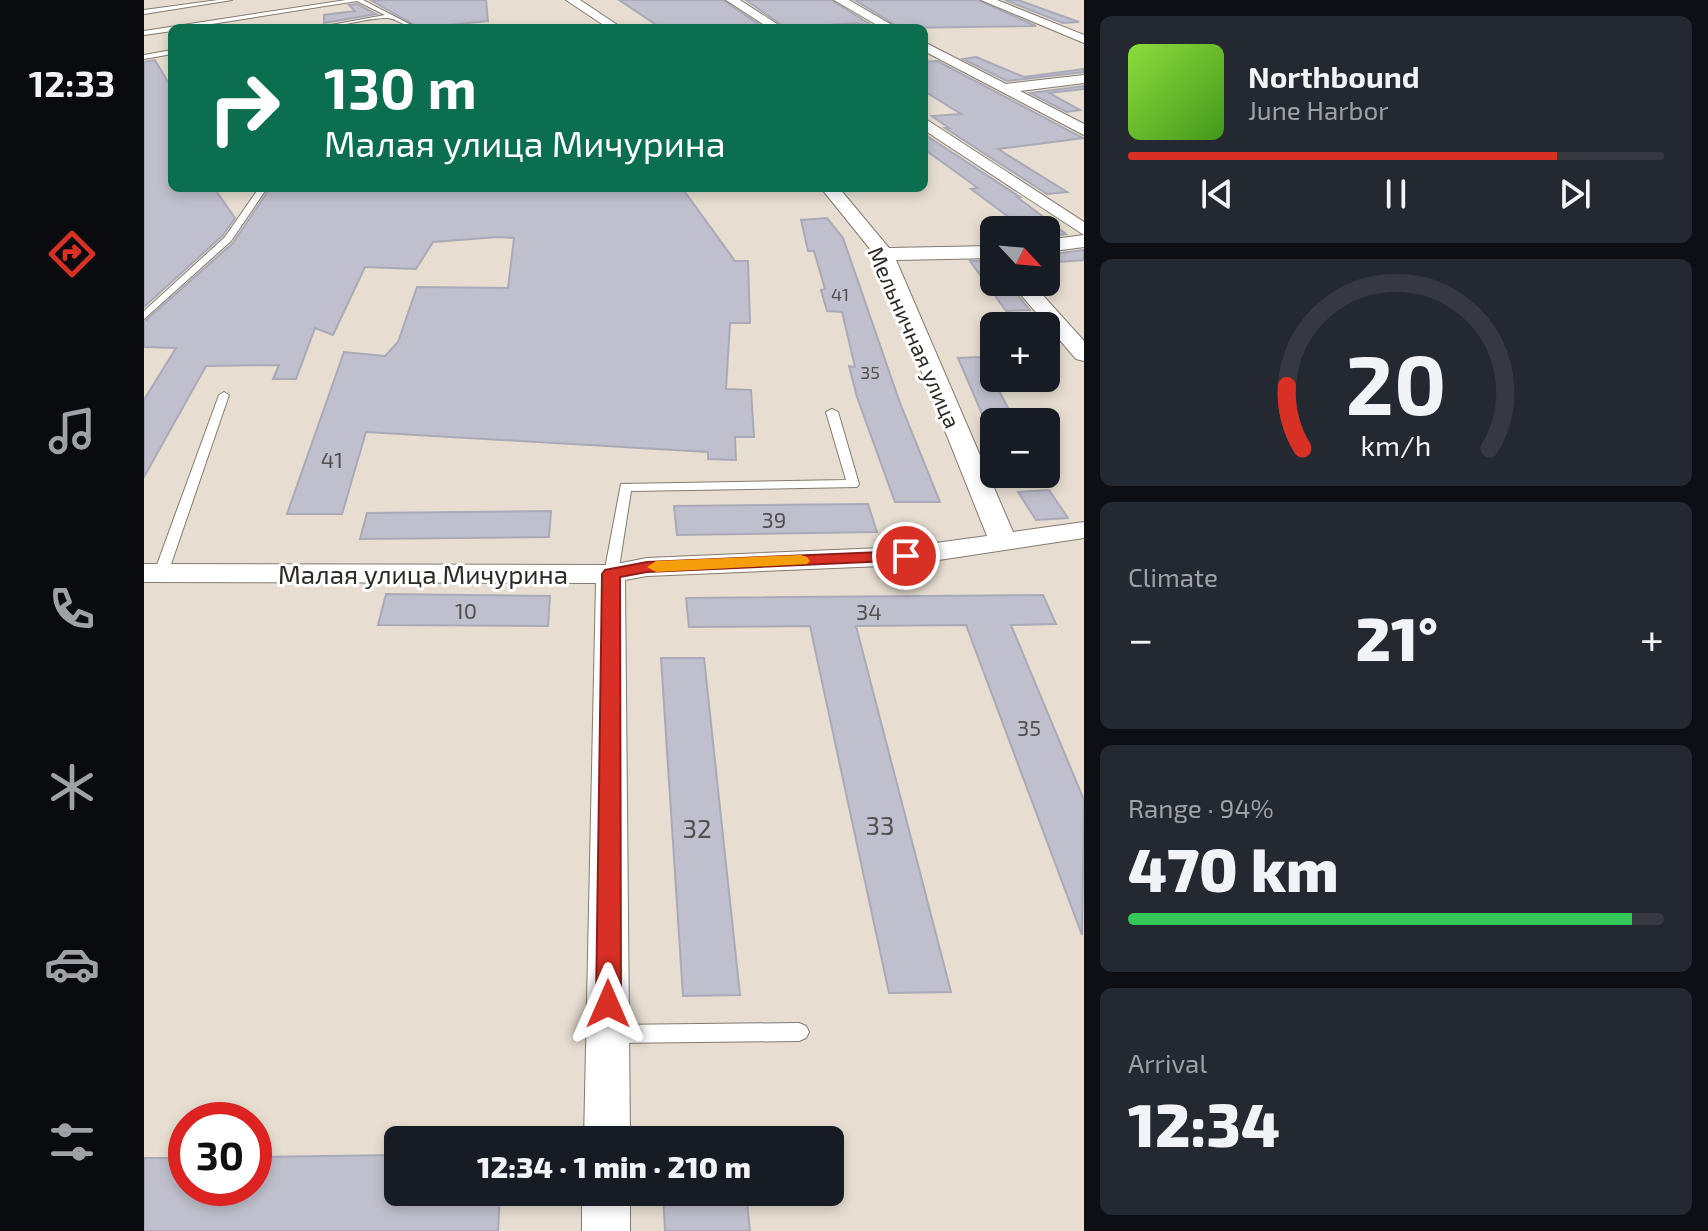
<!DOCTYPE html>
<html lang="en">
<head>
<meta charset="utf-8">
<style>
  :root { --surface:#171b24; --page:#242831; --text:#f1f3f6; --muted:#9ea1a6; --line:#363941; --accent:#d93025 }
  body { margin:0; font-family:"Exo 2",sans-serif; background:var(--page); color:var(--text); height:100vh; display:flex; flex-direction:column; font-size:30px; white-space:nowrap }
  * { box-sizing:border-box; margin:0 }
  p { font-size:26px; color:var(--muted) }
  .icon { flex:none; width:44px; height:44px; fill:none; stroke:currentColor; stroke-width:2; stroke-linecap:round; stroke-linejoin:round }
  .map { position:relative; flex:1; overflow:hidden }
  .panel { display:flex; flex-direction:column; gap:16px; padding:16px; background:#0d0f14; width:624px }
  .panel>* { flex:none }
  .banner { position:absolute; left:24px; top:24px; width:760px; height:168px; border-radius:12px; box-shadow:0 4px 12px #0003; background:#0b6e4f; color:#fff; overflow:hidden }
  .needle { width:52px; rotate:116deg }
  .fabs { position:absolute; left:836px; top:216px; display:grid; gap:16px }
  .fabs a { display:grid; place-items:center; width:80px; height:80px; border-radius:12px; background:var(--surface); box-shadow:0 4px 12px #0003; font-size:40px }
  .speed { position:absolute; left:24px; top:1102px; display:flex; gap:16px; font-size:40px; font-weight:700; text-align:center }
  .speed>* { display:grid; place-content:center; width:104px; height:104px; border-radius:50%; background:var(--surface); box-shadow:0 4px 12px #0003; line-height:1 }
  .speed .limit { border:12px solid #d22; background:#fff; color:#111 }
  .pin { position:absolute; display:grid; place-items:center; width:68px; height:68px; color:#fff; margin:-34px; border:4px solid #fff; border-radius:50%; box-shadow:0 2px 8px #0007 }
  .me { position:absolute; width:88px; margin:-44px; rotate:0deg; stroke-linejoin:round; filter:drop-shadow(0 0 6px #0008) }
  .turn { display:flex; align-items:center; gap:28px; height:168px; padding:0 24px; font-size:36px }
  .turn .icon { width:104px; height:104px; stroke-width:2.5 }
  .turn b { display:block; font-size:56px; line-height:68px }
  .big { font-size:60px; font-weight:800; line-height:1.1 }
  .panel .tile { flex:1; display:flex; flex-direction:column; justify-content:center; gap:12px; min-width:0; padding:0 28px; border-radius:12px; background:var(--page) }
  .panel .dial { align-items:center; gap:0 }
  .dial svg { height:208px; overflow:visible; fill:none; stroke:var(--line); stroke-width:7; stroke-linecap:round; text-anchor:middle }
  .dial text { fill:var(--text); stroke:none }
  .song { display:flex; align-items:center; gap:24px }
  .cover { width:96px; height:96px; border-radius:12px; background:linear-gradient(135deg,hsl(90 70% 55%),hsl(100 70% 35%)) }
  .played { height:8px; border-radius:4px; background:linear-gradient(90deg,var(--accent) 80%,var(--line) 80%) }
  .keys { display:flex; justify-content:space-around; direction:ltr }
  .heat { display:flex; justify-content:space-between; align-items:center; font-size:44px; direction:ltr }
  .charge { height:12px; border-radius:6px; background:linear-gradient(90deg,#34c759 94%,var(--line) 0) }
  .trip { position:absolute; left:240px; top:1126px; width:460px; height:80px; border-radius:12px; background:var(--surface); box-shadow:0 4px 12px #0003; font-weight:800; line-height:80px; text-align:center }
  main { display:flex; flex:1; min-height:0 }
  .menu { display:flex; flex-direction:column; width:144px; justify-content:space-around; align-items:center; background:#090b0e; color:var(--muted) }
  .menu .icon { width:56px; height:56px }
  .menu .selected { color:var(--accent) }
  .menu b { font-size:36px; color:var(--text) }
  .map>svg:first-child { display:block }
</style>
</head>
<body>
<main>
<nav class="menu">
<b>12:33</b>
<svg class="icon selected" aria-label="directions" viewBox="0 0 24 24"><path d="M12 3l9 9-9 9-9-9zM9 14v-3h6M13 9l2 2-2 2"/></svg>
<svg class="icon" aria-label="music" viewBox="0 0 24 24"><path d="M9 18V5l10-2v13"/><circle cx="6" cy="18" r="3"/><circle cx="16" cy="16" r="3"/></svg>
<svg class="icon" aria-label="phone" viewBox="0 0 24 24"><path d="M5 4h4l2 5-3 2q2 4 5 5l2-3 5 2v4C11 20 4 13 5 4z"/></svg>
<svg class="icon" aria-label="climate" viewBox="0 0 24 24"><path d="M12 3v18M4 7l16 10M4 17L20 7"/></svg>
<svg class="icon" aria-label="car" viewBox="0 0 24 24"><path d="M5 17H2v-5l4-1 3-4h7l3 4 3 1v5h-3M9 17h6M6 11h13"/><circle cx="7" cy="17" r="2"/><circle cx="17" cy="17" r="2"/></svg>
<svg class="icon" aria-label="filters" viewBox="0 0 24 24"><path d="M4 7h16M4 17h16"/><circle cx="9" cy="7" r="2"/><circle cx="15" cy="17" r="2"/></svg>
</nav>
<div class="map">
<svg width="940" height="1231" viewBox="0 0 940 1231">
  <rect width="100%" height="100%" fill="#e7ded1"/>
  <!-- building -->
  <g fill="#c0bfcd" stroke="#aaa9b7" stroke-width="2">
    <path d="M240 0H342L344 21 276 28 228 1Z"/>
    <path d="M475 0H579L620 28H543V25L517 28Z"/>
    <path d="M602 0H687L732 28 713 23 642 28Z"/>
    <path d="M711 0H834L892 26 756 28Z"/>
    <path d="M861 0H874L935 22 919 23Z"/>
    <path d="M213 4 232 14 180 23V15L211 11 205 5Z"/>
    <path d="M832 57 880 77 940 69V72L863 81 819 59Z"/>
    <path d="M11 60 28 89V188H70L91 218 79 235 0 307V62Z"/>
    <path d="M793 61 939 138 854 149 923 192 903 194 801 128H805L788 116 817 114 780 91V62Z"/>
    <path d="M940 86V89L905 93 936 110 923 112 886 93Z"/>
    <path d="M780 134 876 197H873L922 234 902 237V230H882L827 189 834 188 780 149Z"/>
    <path d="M126 188H538L591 261H604L606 323H586L582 389 607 390 610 437H591L592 460 564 459V452L222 432 198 514H143L200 352 241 356 254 342 273 287 364 288 370 238 354 237 289 242 272 269 221 267 189 335 171 328 152 379H129L135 365 62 366 0 477V400L32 348 0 347V322L89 243Z"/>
    <path d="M683 218 699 238 756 403 796 502H751L713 397 705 366 711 367 698 312 683 311 677 290 681 289 670 251H664L657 220Z"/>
    <path d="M940 250V260L902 263V255Z"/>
    <path d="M826 261H842L850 269V282H863L886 310 862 311Z"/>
    <path d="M837 357 871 421H841L814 358Z"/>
    <path d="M905 490 924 518 892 520 874 492Z"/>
    <path d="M724 504 733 532 533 535 530 506Z"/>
    <path d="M407 511 405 537 216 539 223 513Z"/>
    <path d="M242 594 406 596 404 626 234 625Z"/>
    <path d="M899 595 912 624 867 625 940 800 938 935 822 625 712 626 807 992 745 993 666 626 545 627 542 598Z"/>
    <path d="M517 658H560L596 995 539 996Z"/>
    <path d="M254 1155V1192H356L354 1231H0V1158H42V1188H110V1157Z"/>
    <path d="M519 1192H602L606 1231H521Z"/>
  </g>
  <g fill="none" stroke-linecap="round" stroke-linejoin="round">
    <defs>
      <g id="lane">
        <path d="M74 0H88L0 14V10Z"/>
        <path d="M202 0H219L273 28C261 28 253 18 243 18 219 18 195 28 171 28L241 15 213 1 43 28H28V31L0 35V31Z"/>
        <path d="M28 50V54L0 59V55Z"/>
        <path d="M115 188H123L87 241 0 319V311L81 237Z"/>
        <path d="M80 392 85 395 24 573 17 577 12 576 10 573 75 395Z"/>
        <path d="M688 409 694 412 715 484 713 487 487 491 474 574 472 577H462L460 574 477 484 702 480 682 412Z"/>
        <path d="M655 1023 662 1026 665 1032 662 1038 655 1041 467 1043 460 1040 457 1034 460 1028 467 1025Z"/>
      </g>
      <g id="street">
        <path d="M422 0H436L478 28H464Z"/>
        <path d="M582 0H596L639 28H625Z"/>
        <path d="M690 0H705L753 28H738Z"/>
        <path d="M837 0H853L940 35V43Z"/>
        <path d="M780 42 862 84 940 75V83L876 91 940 124V135L780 51Z"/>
        <path d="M780 118 940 222V247L902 252V240L940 235 780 130Z"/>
        <path d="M677 188H695L745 248 850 246V258L752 260 869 532 940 522V538L762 565 503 576 481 580 486 1140H440L452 583 0 582V564L467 565 503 558 762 547 843 536 731 255Z"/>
        <path d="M866 282H887L940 341V361L932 359Z"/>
        <rect x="438" y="1192" width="48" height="39"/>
      </g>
    </defs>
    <!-- lane casing -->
    <use href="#lane" stroke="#837b6f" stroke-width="2"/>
    <!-- street casing -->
    <use href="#street" stroke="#837b6f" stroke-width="2"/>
    <!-- lane -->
    <use href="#lane" fill="#fff" fill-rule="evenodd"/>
    <!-- street -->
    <use href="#street" fill="#fff" fill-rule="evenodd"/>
  </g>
  <!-- route -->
  <path fill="#d93025" stroke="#8d1f18" stroke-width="2" d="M762 551 771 556 768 560 503 572 476 577 477 1004 473 1012 464 1015 455 1012 452 1004 458 574 461 570 503 562Z"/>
  <!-- slow -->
  <path fill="#f59e0b" d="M657 555 663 557 666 561 663 564 512 572 503 567 512 561Z"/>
  <g text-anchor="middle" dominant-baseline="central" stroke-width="6" stroke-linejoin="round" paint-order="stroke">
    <!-- far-number labels -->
    <g font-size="18" fill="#524f4f">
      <text x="696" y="294">41</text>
      <text x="726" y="372">35</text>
    </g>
    <!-- far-street labels -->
    <g font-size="22" fill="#2e2a25" stroke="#fff">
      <text transform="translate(771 337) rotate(66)">Мельничная улица</text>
    </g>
    <!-- number labels -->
    <g font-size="22" fill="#524f4f">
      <text x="188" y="459">41</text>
      <text x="630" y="519">39</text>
      <text x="322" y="610">10</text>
      <text x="725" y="611">34</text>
      <text x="885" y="727">35</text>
    </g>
    <!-- street labels -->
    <g font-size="26" fill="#2e2a25" stroke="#fff">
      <text x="279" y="573">Малая улица Мичурина</text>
    </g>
    <!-- near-number labels -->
    <g font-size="26" fill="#524f4f">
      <text x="736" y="824">33</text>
      <text x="553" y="827">32</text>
    </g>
  </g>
</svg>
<div class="fabs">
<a><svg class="needle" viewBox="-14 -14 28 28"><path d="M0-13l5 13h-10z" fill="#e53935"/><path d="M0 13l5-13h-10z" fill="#9ea1a6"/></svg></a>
<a>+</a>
<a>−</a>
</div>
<div class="speed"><div class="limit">30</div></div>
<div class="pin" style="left:762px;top:556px;background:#d93025"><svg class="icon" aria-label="arrive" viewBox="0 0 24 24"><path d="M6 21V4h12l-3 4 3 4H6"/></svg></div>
<svg class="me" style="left:464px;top:1004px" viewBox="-20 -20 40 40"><path d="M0-17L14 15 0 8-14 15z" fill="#d93025" stroke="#fff" stroke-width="4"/></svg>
<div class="trip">12:34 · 1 min · 210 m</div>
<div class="banner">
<div class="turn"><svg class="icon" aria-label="right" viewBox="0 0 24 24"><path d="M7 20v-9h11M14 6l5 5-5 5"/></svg><div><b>130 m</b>Малая улица Мичурина</div></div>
</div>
</div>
<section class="panel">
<div class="tile">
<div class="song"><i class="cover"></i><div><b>Northbound</b><p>June Harbor</p></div></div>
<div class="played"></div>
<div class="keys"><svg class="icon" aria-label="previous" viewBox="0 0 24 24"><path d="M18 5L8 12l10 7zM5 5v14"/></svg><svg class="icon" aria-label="pause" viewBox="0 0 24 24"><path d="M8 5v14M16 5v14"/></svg><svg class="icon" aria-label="next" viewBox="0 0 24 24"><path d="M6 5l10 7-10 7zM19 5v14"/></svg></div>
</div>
<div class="tile dial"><svg viewBox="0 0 100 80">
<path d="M14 69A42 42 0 1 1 86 69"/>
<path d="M14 69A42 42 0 0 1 8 45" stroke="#d93025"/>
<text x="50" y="56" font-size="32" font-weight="700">20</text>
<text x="50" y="72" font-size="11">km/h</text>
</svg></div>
<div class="tile"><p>Climate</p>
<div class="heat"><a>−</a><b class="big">21°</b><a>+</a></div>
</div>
<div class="tile"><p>Range · 94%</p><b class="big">470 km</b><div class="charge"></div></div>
<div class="tile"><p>Arrival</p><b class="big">12:34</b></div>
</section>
</main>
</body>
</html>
